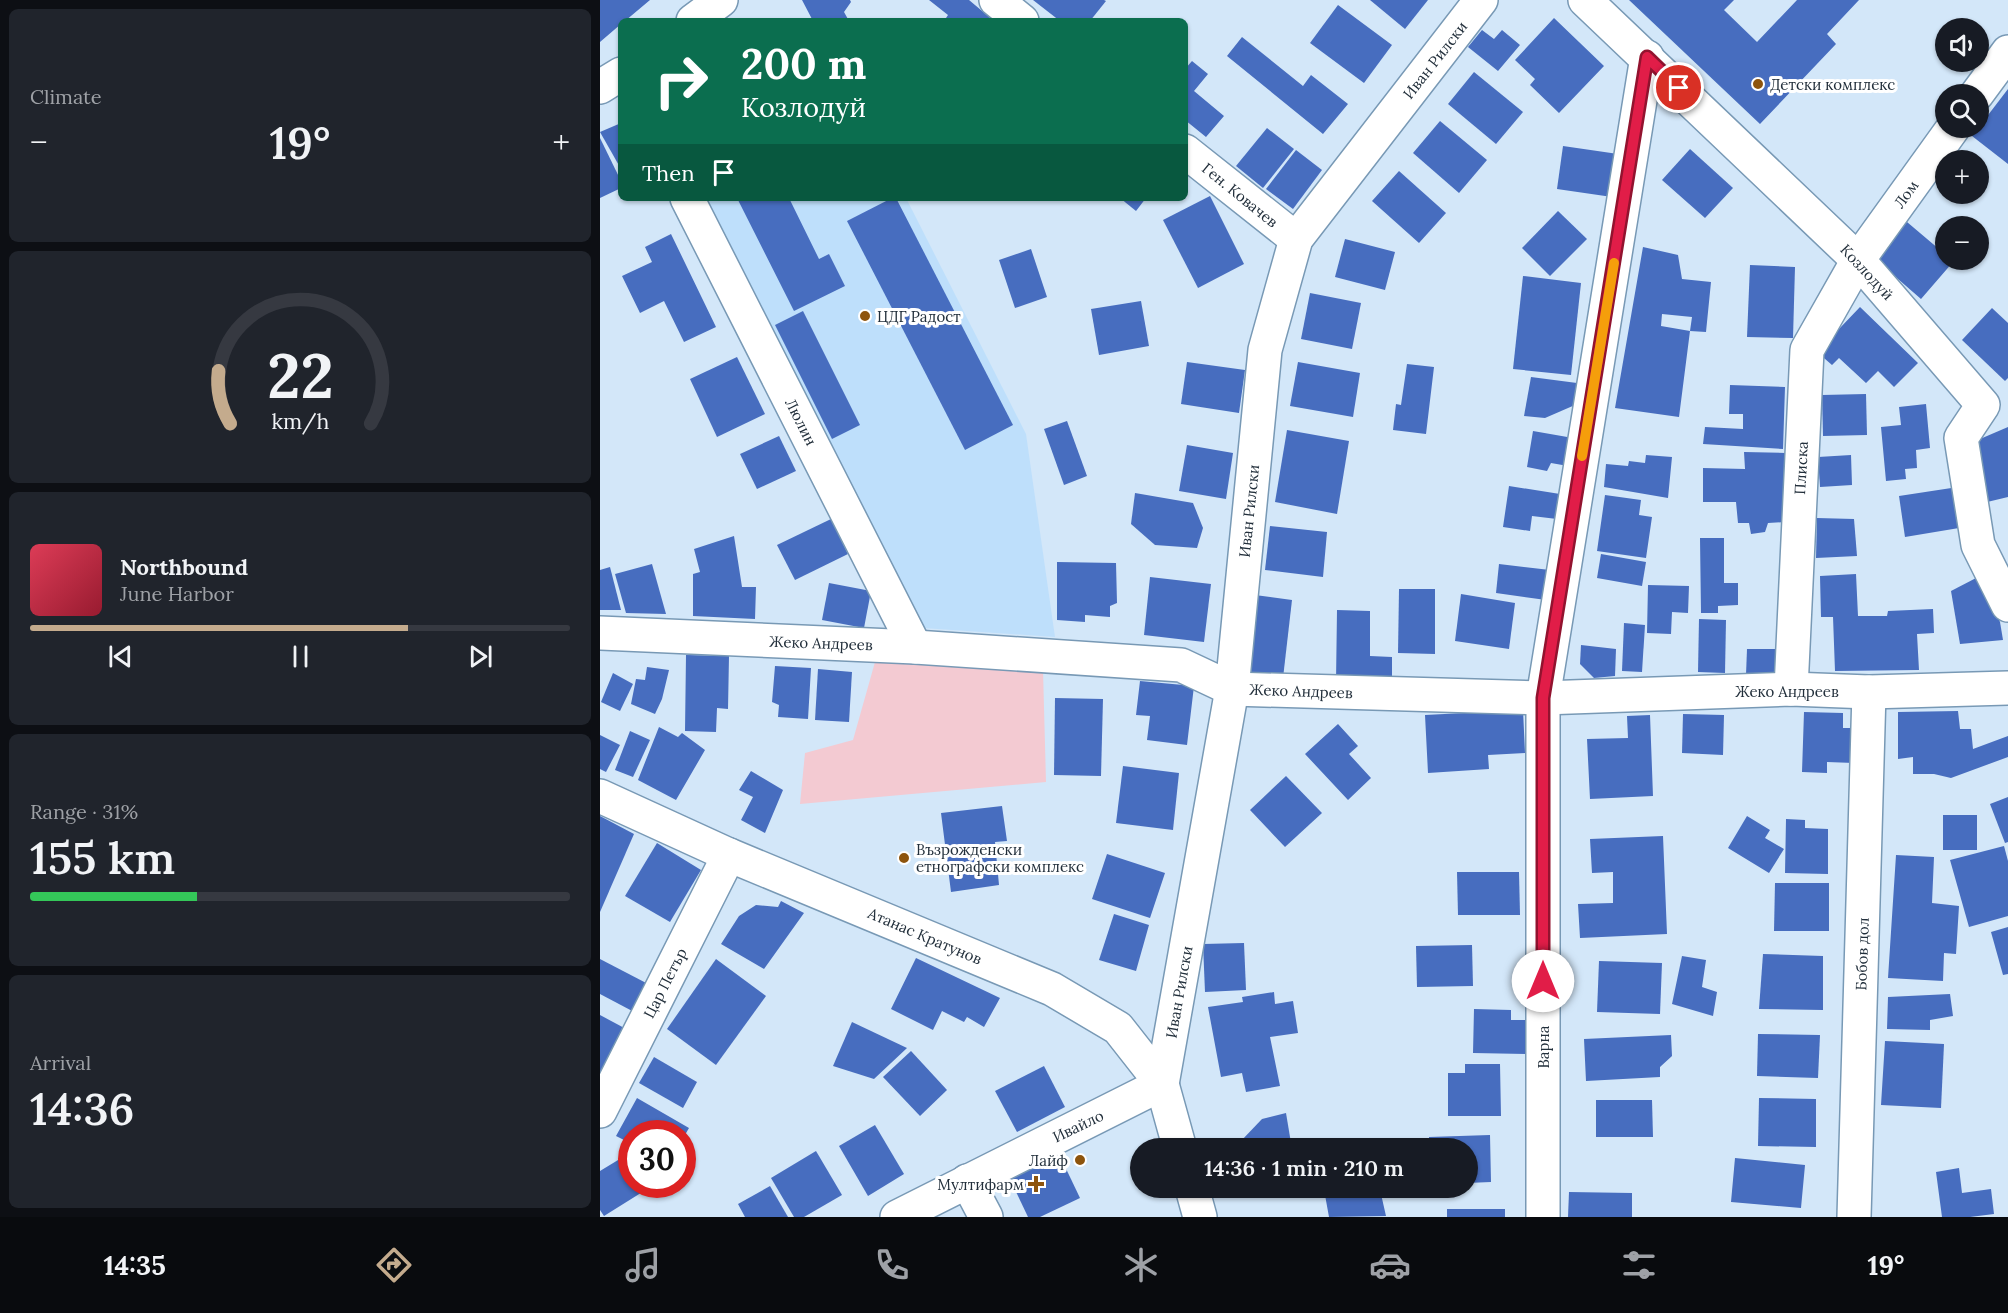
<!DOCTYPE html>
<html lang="en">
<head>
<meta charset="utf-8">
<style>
  :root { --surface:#171b24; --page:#20242c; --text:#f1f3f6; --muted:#9ea1a6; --line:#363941; --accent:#c4ab8d }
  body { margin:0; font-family:Lora,serif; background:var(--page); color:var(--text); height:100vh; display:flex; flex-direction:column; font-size:22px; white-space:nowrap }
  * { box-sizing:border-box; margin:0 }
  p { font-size:20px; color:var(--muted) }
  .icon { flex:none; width:33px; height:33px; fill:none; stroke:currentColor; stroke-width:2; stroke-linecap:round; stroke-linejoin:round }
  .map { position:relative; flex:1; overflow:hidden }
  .details { display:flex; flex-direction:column; gap:9px; padding:9px; background:#0d0f14; width:600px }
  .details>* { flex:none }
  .hud { position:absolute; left:18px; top:18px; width:570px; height:183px; border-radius:9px; box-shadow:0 2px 4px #0004; background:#0b6e4f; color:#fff; overflow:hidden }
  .tools { position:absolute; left:1335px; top:18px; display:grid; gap:12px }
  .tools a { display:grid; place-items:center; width:54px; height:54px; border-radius:50%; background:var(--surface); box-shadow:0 2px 4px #0004; font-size:30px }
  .speed { position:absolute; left:18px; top:1120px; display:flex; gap:12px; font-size:30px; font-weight:700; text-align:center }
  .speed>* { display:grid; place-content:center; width:78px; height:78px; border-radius:50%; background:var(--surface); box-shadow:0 2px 4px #0004; line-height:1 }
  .speed .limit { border:9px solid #d22; background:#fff; color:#111 }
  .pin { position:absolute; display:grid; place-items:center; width:51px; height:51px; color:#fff; margin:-26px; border:3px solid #fff; border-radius:50%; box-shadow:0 2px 6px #0007 }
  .me { position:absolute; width:66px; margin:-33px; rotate:0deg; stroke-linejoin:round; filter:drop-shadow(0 0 4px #0008) }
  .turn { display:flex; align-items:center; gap:21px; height:126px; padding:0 24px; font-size:27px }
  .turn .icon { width:78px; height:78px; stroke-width:2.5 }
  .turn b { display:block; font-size:42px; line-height:51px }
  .then { display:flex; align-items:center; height:57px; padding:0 24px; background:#0003; gap:12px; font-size:22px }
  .big { font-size:45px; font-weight:600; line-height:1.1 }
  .details .widget { flex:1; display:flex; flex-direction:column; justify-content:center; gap:9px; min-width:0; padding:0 21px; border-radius:9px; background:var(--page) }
  .details .dial { align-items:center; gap:0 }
  .dial svg { height:156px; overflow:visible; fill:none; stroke:var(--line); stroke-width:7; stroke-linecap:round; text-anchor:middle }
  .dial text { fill:var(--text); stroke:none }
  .song { display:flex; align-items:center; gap:18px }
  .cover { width:72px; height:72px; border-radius:9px; background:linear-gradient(135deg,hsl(350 70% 55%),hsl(350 70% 35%)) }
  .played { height:6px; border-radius:3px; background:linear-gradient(90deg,var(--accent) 70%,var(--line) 70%) }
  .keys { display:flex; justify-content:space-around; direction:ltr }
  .heat { display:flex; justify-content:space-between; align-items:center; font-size:33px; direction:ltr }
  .charge { height:9px; border-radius:4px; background:linear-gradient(90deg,#34c759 31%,var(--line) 0) }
  .trip { position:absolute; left:530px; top:1138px; width:348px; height:60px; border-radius:30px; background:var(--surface); box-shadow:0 2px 4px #0004; font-weight:600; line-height:60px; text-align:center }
  .tab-bar { display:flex; height:96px; justify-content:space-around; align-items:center; background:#090b0e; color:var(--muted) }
  .tab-bar .icon { width:42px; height:42px }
  .tab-bar .current { color:var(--accent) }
  .tab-bar b { font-size:27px; color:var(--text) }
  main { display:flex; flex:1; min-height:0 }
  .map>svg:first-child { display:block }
</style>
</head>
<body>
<main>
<section class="details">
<div class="widget"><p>Climate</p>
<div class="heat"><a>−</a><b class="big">19°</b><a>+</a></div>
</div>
<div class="widget dial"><svg viewBox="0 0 100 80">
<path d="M14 69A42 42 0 1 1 86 69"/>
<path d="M14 69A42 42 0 0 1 8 42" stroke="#c4ab8d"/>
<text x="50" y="56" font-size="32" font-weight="700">22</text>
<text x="50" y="72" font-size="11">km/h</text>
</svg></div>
<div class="widget">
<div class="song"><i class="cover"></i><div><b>Northbound</b><p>June Harbor</p></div></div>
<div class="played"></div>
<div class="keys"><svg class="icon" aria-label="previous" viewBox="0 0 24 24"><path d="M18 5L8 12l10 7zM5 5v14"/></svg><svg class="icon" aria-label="pause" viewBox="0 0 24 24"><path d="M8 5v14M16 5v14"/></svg><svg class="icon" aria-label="next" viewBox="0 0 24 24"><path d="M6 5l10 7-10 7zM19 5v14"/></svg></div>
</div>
<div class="widget"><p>Range · 31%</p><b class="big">155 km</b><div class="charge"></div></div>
<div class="widget"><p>Arrival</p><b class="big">14:36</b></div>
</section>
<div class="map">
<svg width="1408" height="1217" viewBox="0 0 1408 1217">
  <rect width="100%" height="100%" fill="#d3e7f9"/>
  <!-- built -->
  <path fill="#bedffb" d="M105 198H306L426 434 455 637 323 628Z"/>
  <!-- green -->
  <path fill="#f3cad2" d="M275 662 443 670 446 782 200 804 205 753 253 740Z"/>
  <!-- building -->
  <g fill="#476dbf">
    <path d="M0 0H50L25 21H21V24L0 42Z"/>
    <path d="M202 0H250L251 2 244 12 249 21H213Z"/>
    <path d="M329 0H369L394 21H344L348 15Z"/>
    <path d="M433 0H504L506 1 490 21H460Z"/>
    <path d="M770 0H828L805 29Z"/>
    <path d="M1029 0H1134L1124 10 1157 42 1197 0H1259L1227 34 1236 44 1160 124Z"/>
    <path d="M738 5 792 45 764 83 710 43Z"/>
    <path d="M954 18 1004 66 959 113 930 85 935 79 915 60Z"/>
    <path d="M882 30 894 39 902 30 920 45 898 71 868 47Z"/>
    <path d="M642 37 703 86 711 75 748 104 723 134 627 56Z"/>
    <path d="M592 61 608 74 594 91 624 116 606 137 585 120V69Z"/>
    <path d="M874 72 923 112 896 144 848 104Z"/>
    <path d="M1408 89V164L1372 136Z"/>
    <path d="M840 121 887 160 859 193 813 153Z"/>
    <path d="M21 123V169L0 132Z"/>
    <path d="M667 128 694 149 663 188 636 166Z"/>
    <path d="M0 138 21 181V188L0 198Z"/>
    <path d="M963 146 1018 154 1012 197 957 189Z"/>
    <path d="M1090 149 1133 188 1105 218 1062 180Z"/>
    <path d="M696 150 722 170 693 209 666 189Z"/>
    <path d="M799 171 846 213 819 243 772 201Z"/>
    <path d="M610 196 644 264 598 288 563 220Z"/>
    <path d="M137 198H189L219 259 229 254 245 286 194 311Z"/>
    <path d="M292 198H296L413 425 365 450 247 221Z"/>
    <path d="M520 198H546L536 211Z"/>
    <path d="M958 211 987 239 950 276 922 248Z"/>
    <path d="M1307 222 1346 255V260L1353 262 1321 299 1275 259Z"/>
    <path d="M71 234 116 327 84 342 64 301 40 313 22 276 52 262 45 247Z"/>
    <path d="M745 239 795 252 785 290 735 277Z"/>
    <path d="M1043 247 1078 255 1082 279 1111 282 1106 332 1090 331 1092 317 1062 314 1061 326 1090 331 1079 417 1015 408Z"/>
    <path d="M431 249 447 297 415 308 399 260Z"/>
    <path d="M1150 265 1195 267 1193 338 1147 337Z"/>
    <path d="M923 276 981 283 971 375 913 369Z"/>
    <path d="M710 293 761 303 752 349 701 339Z"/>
    <path d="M541 301 549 346 499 355 491 309Z"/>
    <path d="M1260 307 1318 363 1294 387 1278 371 1266 383 1239 358 1232 365 1217 352Z"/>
    <path d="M1392 308 1408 323V378L1405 381 1362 340Z"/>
    <path d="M203 311 260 425 232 439 175 325Z"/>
    <path d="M137 357 165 414 117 437 90 379Z"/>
    <path d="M587 362 645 370 639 413 581 404Z"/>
    <path d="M698 362 760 373 753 417 690 406Z"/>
    <path d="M807 364 834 367 826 434 793 430 796 404 801 405Z"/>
    <path d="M931 377 977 383 975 405 945 418 924 416Z"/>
    <path d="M1130 385 1185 387 1183 449 1103 444 1105 427 1143 429V414H1129Z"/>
    <path d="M1266 394 1267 435 1223 436 1222 395Z"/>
    <path d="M1326 404 1330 448 1316 450 1317 468 1305 469 1306 479 1286 481 1281 427 1301 425 1299 407Z"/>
    <path d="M467 421 487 476 464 485 444 429Z"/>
    <path d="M1408 427V497L1383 503 1372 451 1380 439Z"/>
    <path d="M687 430 749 441 737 514 675 502Z"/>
    <path d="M933 431 973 438 968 466 951 463 947 471 927 467Z"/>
    <path d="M179 436 196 471 157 489 140 454Z"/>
    <path d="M587 445 633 453 626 499 579 491Z"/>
    <path d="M1144 452 1186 453 1185 522 1168 523 1165 532 1151 534 1149 523H1138L1136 502H1103V468L1145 469Z"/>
    <path d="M1046 455 1072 457 1068 498 1004 487 1006 464 1028 466 1029 461 1045 463Z"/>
    <path d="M1251 455 1252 485 1220 487 1218 457Z"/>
    <path d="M909 486 960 494 957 519 932 516 930 531 903 527Z"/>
    <path d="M1358 487 1365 527 1305 537 1299 496Z"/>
    <path d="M535 493 593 503 603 528 597 548 555 545 531 524Z"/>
    <path d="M1005 495 1041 500 1039 515 1052 517 1046 558 997 551Z"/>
    <path d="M1217 518 1254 519 1257 556 1216 558Z"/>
    <path d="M231 519 248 554 195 580 177 545Z"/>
    <path d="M670 526 727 532 723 577 665 570Z"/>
    <path d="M134 536 142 587H156L155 619 93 616V574L100 572 94 549Z"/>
    <path d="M1100 538H1124V583H1138V605L1118 606V613H1101Z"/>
    <path d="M1001 554 1046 562 1042 586 997 578Z"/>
    <path d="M457 562 516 563 517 603 510 606V617L485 615V622L457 620Z"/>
    <path d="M52 564 66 614 26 613 15 574Z"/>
    <path d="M899 564 950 570 946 600 896 593Z"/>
    <path d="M10 567 21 610H0V570Z"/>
    <path d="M1256 574 1258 616H1287L1288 611 1333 609 1334 633 1317 634 1319 670 1235 671 1233 617H1221L1220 576Z"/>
    <path d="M550 577 611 584 604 642 544 635Z"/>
    <path d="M1378 577 1400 622 1403 640 1360 644 1351 591Z"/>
    <path d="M229 583 271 591 264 628 222 620Z"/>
    <path d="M1048 585 1089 586 1088 613 1072 612 1071 634 1047 633Z"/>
    <path d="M799 589H835V654L798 653Z"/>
    <path d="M861 594 915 603 909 649 855 641Z"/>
    <path d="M655 595 692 600 683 678 647 674Z"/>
    <path d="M737 610 770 611V656L792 657V683L736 682Z"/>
    <path d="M1099 619 1126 620 1125 673 1098 672Z"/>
    <path d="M1024 623 1045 625 1042 672 1022 671Z"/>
    <path d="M981 645 1016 649 1015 676 994 678 980 664Z"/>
    <path d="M1147 649H1180V675H1146Z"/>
    <path d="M86 655 129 656 128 709 117 708 116 732 85 731Z"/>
    <path d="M175 666 211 668 208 719 178 717 179 705 172 702Z"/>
    <path d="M47 667 69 670 62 699 55 714 31 704 36 679 45 680Z"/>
    <path d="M218 669 252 672 249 722 215 720Z"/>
    <path d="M13 673 33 684 20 711 1 702Z"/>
    <path d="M540 681 594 686 587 745 547 740 550 716 536 715Z"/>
    <path d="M455 698 503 699 501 776 454 775Z"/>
    <path d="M923 710 925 753 888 755 889 769 828 773 825 715Z"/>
    <path d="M1358 711 1360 729H1371L1373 749 1408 736V757L1351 778 1334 774H1313V757L1298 759V712Z"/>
    <path d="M1204 712 1243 713V728H1255L1254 763 1227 762V773L1202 772Z"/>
    <path d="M1083 714 1124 715 1123 755 1082 753Z"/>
    <path d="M1050 715 1053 796 990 799 987 739 1028 738 1027 716Z"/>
    <path d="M738 724 758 746 749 754 771 778 748 800 705 754Z"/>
    <path d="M59 727 78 737 82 733 105 750 76 800 38 780Z"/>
    <path d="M30 731 50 740 33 777 15 770Z"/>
    <path d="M0 735 20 745 6 772 0 769Z"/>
    <path d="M523 766 579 773 573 830 516 823Z"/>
    <path d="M151 771 183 790 165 833 141 820 153 797 139 790Z"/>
    <path d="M686 776 722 813 685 847 650 810Z"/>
    <path d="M1408 797V842L1405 843 1390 804Z"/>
    <path d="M402 806 407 841 395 842 399 885 351 892 341 813Z"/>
    <rect x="1343" y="815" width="34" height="35"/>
    <path d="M0 816 34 834 0 912Z"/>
    <path d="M1147 816 1170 830 1165 838 1184 849 1169 873 1128 848Z"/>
    <path d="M1186 819 1205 820V828L1228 829V874L1185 873Z"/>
    <path d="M1063 836 1067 934 980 938 978 904 1013 903V872L992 873 990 839Z"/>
    <path d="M57 843 101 870 70 922 25 896Z"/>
    <path d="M1404 846 1408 861V916L1369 927 1350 860Z"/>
    <path d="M507 854 565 873 550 918 492 899Z"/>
    <path d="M1296 855 1334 857 1332 903 1359 906 1356 954 1344 953 1343 981 1288 978Z"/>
    <path d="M857 872H919L920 915H858Z"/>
    <path d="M1175 883H1229V931H1174Z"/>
    <path d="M181 901 204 913 164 969 121 944 139 916 156 905 178 907Z"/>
    <path d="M514 914 549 925 536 971 499 960Z"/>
    <path d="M1408 927V974L1403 975 1391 932Z"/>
    <path d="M644 943 646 990 605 992 603 944Z"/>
    <path d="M872 945 873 986 817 987 816 946Z"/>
    <path d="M1163 954 1223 956V1010L1159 1009Z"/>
    <path d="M1082 956 1106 960 1102 987 1117 992 1113 1016 1072 1004Z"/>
    <path d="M316 958 400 998 384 1027 367 1017 364 1022 342 1011 333 1030 291 1009Z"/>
    <path d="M0 959 50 985 36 1013 0 994Z"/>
    <path d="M116 959 166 996 116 1065 67 1029Z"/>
    <path d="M999 961 1062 963 1060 1014 997 1012Z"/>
    <path d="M674 992 675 1004 693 1001 698 1033 670 1037 680 1086 646 1092 642 1073 621 1077 608 1007 643 1002 642 997Z"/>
    <path d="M1350 994 1353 1016 1330 1020V1030L1287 1029 1288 997Z"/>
    <path d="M874 1009 911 1010V1020H927V1054L873 1053Z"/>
    <path d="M0 1015 28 1030 0 1076Z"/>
    <path d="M252 1022 307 1048 274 1079 233 1066Z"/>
    <path d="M1158 1034 1220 1035 1218 1078 1157 1076Z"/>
    <path d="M1071 1035 1072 1056 1060 1067V1077L986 1081 984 1039Z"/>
    <path d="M1285 1041 1344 1044 1341 1108 1281 1105Z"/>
    <path d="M311 1051 347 1090 320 1116 283 1077Z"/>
    <path d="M54 1057 97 1082 83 1108 39 1083Z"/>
    <path d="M865 1064H900L901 1116H848V1073H865Z"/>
    <path d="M444 1066 465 1107 417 1132 395 1091Z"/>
    <path d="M37 1098 89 1128 82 1140V1134H32V1144L16 1136Z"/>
    <path d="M1159 1098 1216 1099V1147L1158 1146Z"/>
    <path d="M996 1100H1052L1053 1137H996Z"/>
    <path d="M686 1113 692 1149H643L640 1142 662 1119Z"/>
    <path d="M275 1125 304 1174 268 1196 239 1146Z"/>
    <path d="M890 1135 891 1182 867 1183V1149H829V1137Z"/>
    <path d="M216 1151 242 1195 204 1217H194L171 1178Z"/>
    <path d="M459 1154 480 1198 440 1217H428L409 1177Z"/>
    <path d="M23 1157 32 1170V1185H41L44 1191 4 1216 0 1210V1171Z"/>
    <path d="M1135 1158 1205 1165 1201 1208 1131 1202Z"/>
    <path d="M1359 1168 1362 1193 1391 1189 1394 1214 1370 1217H1342L1336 1172Z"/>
    <path d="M170 1186 188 1217H145L138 1204Z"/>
    <path d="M638 1188H670V1189L640 1196Z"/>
    <path d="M730 1188H768L770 1196 781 1194 786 1216 729 1217 725 1195 731 1194Z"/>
    <path d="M969 1192 1032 1193V1217H968Z"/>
    <rect x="847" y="1209" width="58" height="8"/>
  </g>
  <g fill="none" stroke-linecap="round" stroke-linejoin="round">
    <defs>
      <g id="minor">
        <path d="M396 0 422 21"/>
        <path d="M985 0 1258 260 1383 405 1361 438 1378 545 1408 605"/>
        <path d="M93 21 121 0"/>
        <path d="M0 87 21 74"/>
        <path d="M1377 94 1408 52"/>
        <path d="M585 151 696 239"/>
        <path d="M87 198 315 647"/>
        <path d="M0 633 315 647 581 665 632 689 943 698 1191 689 1269 692 1408 688"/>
        <path d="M1191 689 1207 350 1258 260 1353 128"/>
        <path d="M0 796 129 855 452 989 518 1028 562 1084 580 1149"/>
        <path d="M0 1111 129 855"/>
        <path d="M367 1181 386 1217"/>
        <path d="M592 1188 600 1217"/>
        <path d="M297 1217 562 1084 632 689 665 350 696 239 881 0"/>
        <path d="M943 1217V698L1047 57"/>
        <path d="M1254 1217 1269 692"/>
      </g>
    </defs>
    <!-- minor casing -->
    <use href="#minor" stroke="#7899b5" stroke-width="36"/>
    <!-- minor -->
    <use href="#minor" stroke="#fff" stroke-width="33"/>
  </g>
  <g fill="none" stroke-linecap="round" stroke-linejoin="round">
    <defs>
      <path id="route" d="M943 981V698L1047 57 1079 88"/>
    </defs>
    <!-- route casing -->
    <use href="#route" stroke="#92132f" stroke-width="15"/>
    <!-- route -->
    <use href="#route" stroke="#e11d48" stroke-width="10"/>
    <!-- slow -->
    <path stroke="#f59e0b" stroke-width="10" d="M982 456 1014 263"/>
  </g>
  <!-- markers -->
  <g fill="#8d540d" stroke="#fff" stroke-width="2">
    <circle cx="1158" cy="84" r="6"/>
    <circle cx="265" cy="316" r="6"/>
    <circle cx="304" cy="858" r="6"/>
    <circle cx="480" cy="1160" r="6"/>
    <path d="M433 1175h6v6h6v6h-6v6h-6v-6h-6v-6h6z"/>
  </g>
  <g text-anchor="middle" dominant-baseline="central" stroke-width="6" stroke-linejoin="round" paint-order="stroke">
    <!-- street labels -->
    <g font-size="15" fill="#222f3b" stroke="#fff">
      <text transform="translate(835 60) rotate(-52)">Иван Рилски</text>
      <text transform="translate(1306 194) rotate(-54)">Лом</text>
      <text transform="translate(640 195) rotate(39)">Ген. Ковачев</text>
      <text transform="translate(1267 272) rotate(47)">Козлодуй</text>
      <text transform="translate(201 422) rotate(63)">Люлин</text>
      <text transform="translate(1201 468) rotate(-87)">Плиска</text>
      <text transform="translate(649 511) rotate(-84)">Иван Рилски</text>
      <text transform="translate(221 643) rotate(2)">Жеко Андреев</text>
      <text transform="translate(701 691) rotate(2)">Жеко Андреев</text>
      <text x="1187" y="691">Жеко Андреев</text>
      <text transform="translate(325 936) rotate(23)">Атанас Кратунов</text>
      <text transform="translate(1262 954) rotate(-88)">Бобов дол</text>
      <text transform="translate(65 983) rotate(-63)">Цар Петър</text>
      <text transform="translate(579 992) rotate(-80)">Иван Рилски</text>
      <text transform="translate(943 1047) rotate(-90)">Варна</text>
      <text transform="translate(478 1126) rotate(-26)">Ивайло</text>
    </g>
    <!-- poi labels -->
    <g font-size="15" fill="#222f3b" stroke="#fff" text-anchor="start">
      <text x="1170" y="84">Детски комплекс</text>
      <text x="277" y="316">ЦДГ Радост</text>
      <text x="316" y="849">Възрожденски<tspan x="316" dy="17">етнографски комплекс</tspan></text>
      <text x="468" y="1160" text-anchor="end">Лайф</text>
      <text x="424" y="1184" text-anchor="end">Мултифарм</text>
    </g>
  </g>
</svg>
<div class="tools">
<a><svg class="icon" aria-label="sound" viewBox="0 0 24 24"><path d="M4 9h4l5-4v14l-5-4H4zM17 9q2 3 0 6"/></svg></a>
<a><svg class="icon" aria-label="search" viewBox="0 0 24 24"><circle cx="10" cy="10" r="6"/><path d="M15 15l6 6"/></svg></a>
<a>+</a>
<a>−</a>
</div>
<div class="speed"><div class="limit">30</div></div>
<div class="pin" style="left:1079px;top:88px;background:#d93025"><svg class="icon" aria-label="arrive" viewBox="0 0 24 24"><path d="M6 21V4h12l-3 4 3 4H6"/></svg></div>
<svg class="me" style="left:943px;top:981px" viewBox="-20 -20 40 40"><circle r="19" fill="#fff"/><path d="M0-13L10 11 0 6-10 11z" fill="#e11d48"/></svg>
<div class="trip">14:36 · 1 min · 210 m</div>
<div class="hud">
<div class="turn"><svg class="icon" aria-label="right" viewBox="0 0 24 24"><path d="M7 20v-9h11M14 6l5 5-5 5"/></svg><div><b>200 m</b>Козлодуй</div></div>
<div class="then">Then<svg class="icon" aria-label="arrive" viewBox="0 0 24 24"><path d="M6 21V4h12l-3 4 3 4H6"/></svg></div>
</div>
</div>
</main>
<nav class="tab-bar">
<b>14:35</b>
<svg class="icon current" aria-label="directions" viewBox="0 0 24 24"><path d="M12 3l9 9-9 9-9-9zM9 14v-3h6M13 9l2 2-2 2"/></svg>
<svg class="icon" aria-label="music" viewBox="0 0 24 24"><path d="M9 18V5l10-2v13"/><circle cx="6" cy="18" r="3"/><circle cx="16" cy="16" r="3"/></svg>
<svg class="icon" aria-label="phone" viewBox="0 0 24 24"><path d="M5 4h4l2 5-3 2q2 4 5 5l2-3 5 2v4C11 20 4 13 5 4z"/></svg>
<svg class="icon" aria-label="climate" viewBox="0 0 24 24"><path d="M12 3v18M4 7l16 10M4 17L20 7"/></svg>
<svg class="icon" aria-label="car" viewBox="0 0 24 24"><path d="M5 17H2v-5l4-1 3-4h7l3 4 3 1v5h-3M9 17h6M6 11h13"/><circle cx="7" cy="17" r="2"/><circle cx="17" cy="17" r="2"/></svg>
<svg class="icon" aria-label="filters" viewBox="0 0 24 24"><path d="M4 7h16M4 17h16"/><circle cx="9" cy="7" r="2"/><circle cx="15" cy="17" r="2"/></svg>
<b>19°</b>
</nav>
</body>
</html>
